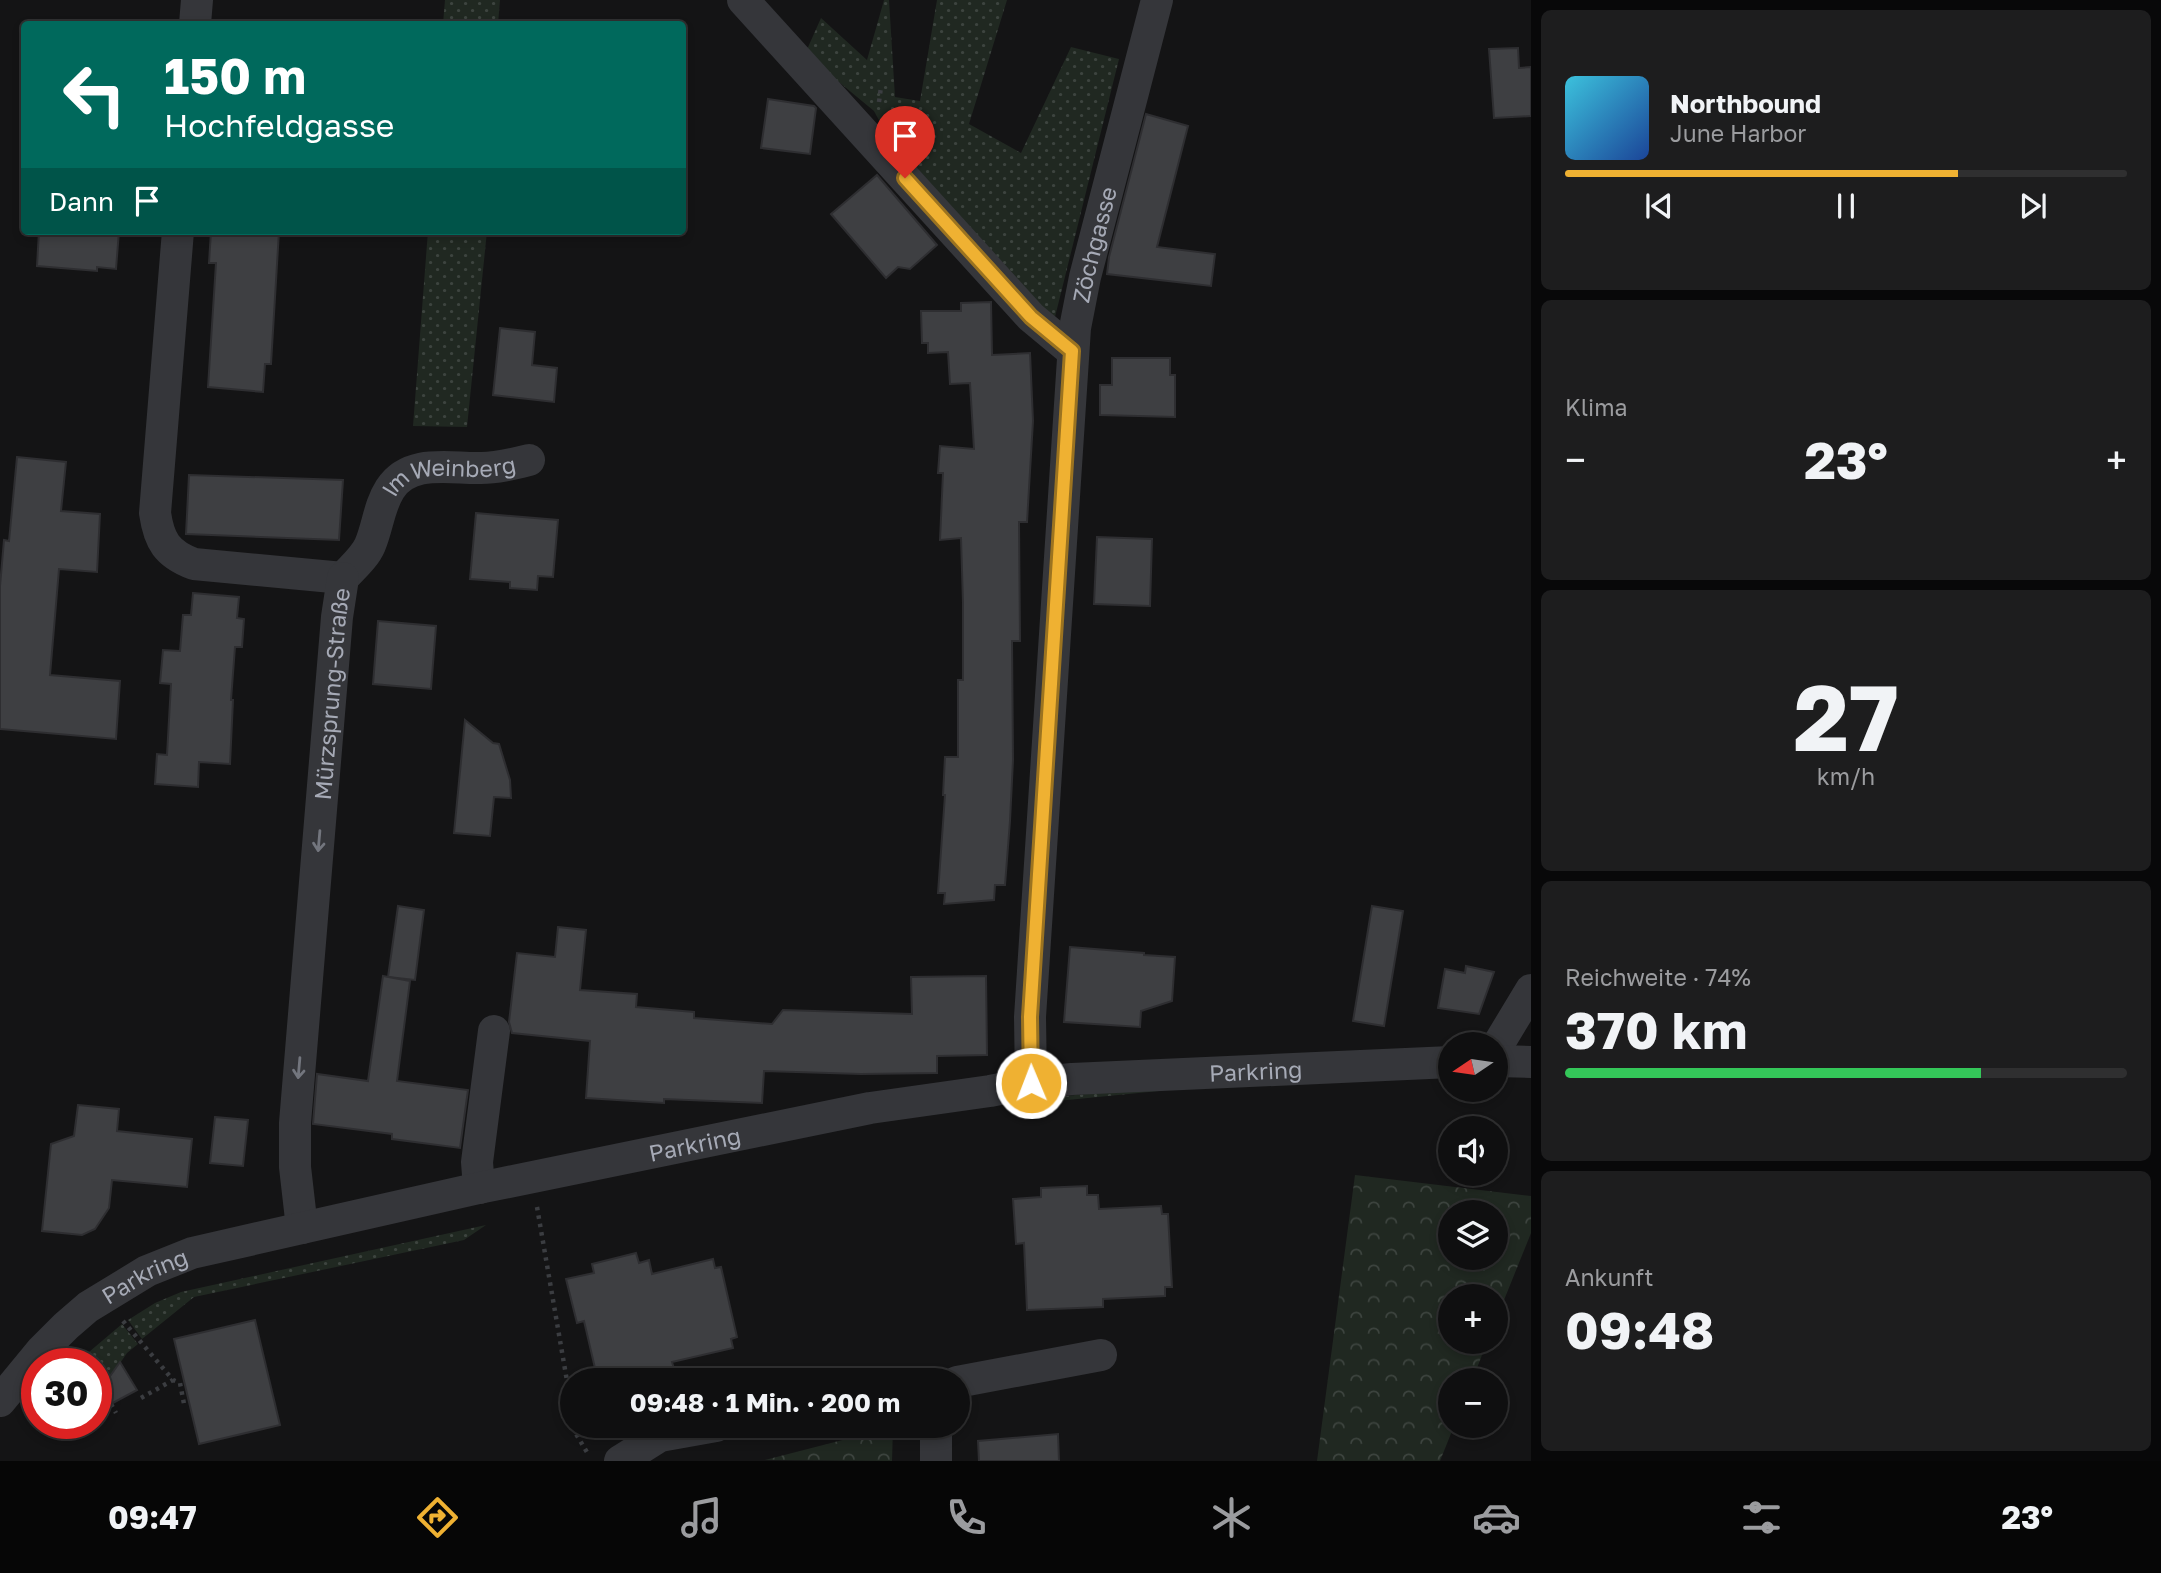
<!DOCTYPE html>
<html lang="de">
<head>
<meta charset="utf-8">
<style>
  :root { --surface:#0f0f10; --page:#1d1d1e; --text:#f1f3f6; --muted:#9b9c9f; --line:#2f2f30; --accent:#efb132 }
  body { margin:0; font-family:"Golos Text",sans-serif; background:var(--page); color:var(--text); height:100vh; display:flex; flex-direction:column; font-size:26px; white-space:nowrap }
  * { box-sizing:border-box; margin:0 }
  p { font-size:23px; color:var(--muted) }
  .icon { flex:none; width:38px; height:38px; fill:none; stroke:currentColor; stroke-width:2; stroke-linecap:round; stroke-linejoin:round }
  .map { position:relative; flex:1; overflow:hidden }
  .drawer { display:flex; flex-direction:column; gap:10px; padding:10px; background:#080809; width:630px }
  .drawer>* { flex:none }
  .guide { position:absolute; left:21px; top:21px; width:665px; height:214px; border-radius:7px; box-shadow:0 4px 10px #0003,0 0 0 2px var(--line); background:#00695c; color:#fff; overflow:hidden }
  .needle { width:46px; rotate:257deg }
  .fabs { position:absolute; left:1438px; top:1032px; display:grid; gap:14px }
  .fabs a { display:grid; place-items:center; width:70px; height:70px; border-radius:50%; background:var(--surface); box-shadow:0 4px 10px #0003,0 0 0 2px var(--line); font-size:35px }
  .speed { position:absolute; left:21px; top:1348px; display:flex; gap:14px; font-size:35px; font-weight:700; text-align:center }
  .speed>* { display:grid; place-content:center; width:91px; height:91px; border-radius:50%; background:var(--surface); box-shadow:0 4px 10px #0003,0 0 0 2px var(--line); line-height:1 }
  .speed .limit { border:10px solid #d22; background:#fff; color:#111 }
  .pin { position:absolute; display:grid; place-items:center; width:60px; height:60px; color:#fff; margin:-72px -30px; border-radius:50% 50% 50% 0; rotate:-45deg; box-shadow:0 0 7px #0007 }
  .pin .icon { rotate:45deg }
  .me { position:absolute; width:77px; margin:-38px; rotate:359deg; stroke-linejoin:round; filter:drop-shadow(0 0 5px #0008) }
  .turn { display:flex; align-items:center; gap:24px; height:147px; padding:0 28px; font-size:32px }
  .turn .icon { width:91px; height:91px; stroke-width:2.5 }
  .turn b { display:block; font-size:49px; line-height:60px }
  .then { display:flex; align-items:center; height:66px; padding:0 28px; background:#0003; gap:14px; font-size:26px }
  .big { font-size:52px; font-weight:700; line-height:1.1 }
  .drawer .card { flex:1; display:flex; flex-direction:column; justify-content:center; gap:10px; min-width:0; padding:0 24px; border-radius:10px; background:var(--page) }
  .drawer .dial { align-items:center; gap:0 }
  .dial b { font-size:91px; line-height:1 }
  .song { display:flex; align-items:center; gap:21px }
  .cover { width:84px; height:84px; border-radius:10px; background:linear-gradient(135deg,hsl(190 70% 55%),hsl(220 70% 35%)) }
  .played { height:7px; border-radius:4px; background:linear-gradient(90deg,var(--accent) 70%,var(--line) 70%) }
  .keys { display:flex; justify-content:space-around; direction:ltr }
  .heat { display:flex; justify-content:space-between; align-items:center; font-size:38px; direction:ltr }
  .charge { height:10px; border-radius:5px; background:linear-gradient(90deg,#34c759 74%,var(--line) 0) }
  .trip { position:absolute; left:560px; top:1368px; width:410px; height:70px; border-radius:35px; background:var(--surface); box-shadow:0 4px 10px #0003,0 0 0 2px var(--line); font-weight:700; line-height:70px; text-align:center }
  .tab-bar { display:flex; height:112px; justify-content:space-around; align-items:center; background:#060606; color:var(--muted) }
  .tab-bar .icon { width:49px; height:49px }
  .tab-bar .on { color:var(--accent) }
  .tab-bar b { font-size:32px; color:var(--text) }
  main { display:flex; flex:1; min-height:0 }
  .map>svg:first-child { display:block }
</style>
</head>
<body>
<main>
<div class="map">
<svg width="1531" height="1461" viewBox="0 0 1531 1461">
  <defs>
    <pattern id="grass-dots" width="8" height="8" patternUnits="userSpaceOnUse" patternTransform="scale(1.75)"><rect width="8" height="8" fill="#202821"/><path d="M2 2h.1M6 6h.1" fill="none" stroke="#3d443f" stroke-width="1.8" stroke-linecap="round"/></pattern>
    <pattern id="forest-crowns" width="20" height="18" patternUnits="userSpaceOnUse" patternTransform="scale(1.75)"><rect width="20" height="18" fill="#202821"/><path d="M2 6a3 3 0 1 1 6 0M12 15a3 3 0 1 1 6 0" fill="none" stroke="#3d443f"/></pattern>
  </defs>
  <rect width="100%" height="100%" fill="#141415"/>
  <!-- grass -->
  <g fill="url(#grass-dots)">
    <path d="M445 0H500L498 24H443Z"/>
    <path d="M884 0H889L895 97 920 101 937 0H1007L969 124 1021 153 1071 47 1119 59 1055 317 1029 301 895 150 874 111 805 54 821 18 867 60Z"/>
    <path d="M428 231H487L467 427 413 426Z"/>
    <path d="M1158 1087 1159 1091 1057 1101 1023 1107 1022 1104 1055 1097Z"/>
    <path d="M486 1225 464 1240 194 1297 142 1339 128 1320 155 1303 181 1292Z"/>
    <path d="M122 1324 138 1344 127 1353 97 1397 96 1363H76Z"/>
  </g>
  <!-- forest -->
  <g fill="url(#forest-crowns)" fill-rule="evenodd">
    <path d="M1355 1175 1531 1196V1233L1496 1320V1297H1451V1342H1487L1472 1381H1451V1426H1454L1440 1461H1317ZM1451 1213H1496V1258H1451Z"/>
    <path d="M893 1427 892 1461 765 1460Z"/>
  </g>
  <!-- building -->
  <g fill="#3e3f42" stroke="#2e2e31" stroke-width="2">
    <path d="M1518 48 1519 68 1531 67V116L1494 118 1489 49Z"/>
    <path d="M768 99 814 106 816 108 810 154 761 148Z"/>
    <path d="M1146 114 1188 126 1157 247 1215 254 1211 286 1107 274 1109 257Z"/>
    <path d="M877 175 937 245 910 269 898 267 886 278 831 214Z"/>
    <path d="M39 231H119L116 269 97 267V271L37 266Z"/>
    <path d="M211 231H279L271 364H265L263 392 208 387 216 263H209Z"/>
    <path d="M991 302 992 355 1030 353 1033 421 1027 522H1019L1020 641H1012L1013 760 1010 821 1005 885H995L994 900 944 904 945 893H938L945 795H943L945 757H958V680H963V603L961 538 940 540 943 473H938L940 446 974 449 970 383 950 384 948 352 928 353V343H922L921 311H961V303Z"/>
    <path d="M500 328 535 332 532 365 557 368 554 402 493 395Z"/>
    <path d="M1112 358H1170V375H1175V417L1100 415V385H1112Z"/>
    <path d="M17 457 66 462 61 511 100 514 97 572 59 569 50 675 120 681 116 739 0 729V586L4 540 9 541Z"/>
    <path d="M189 475 343 480 339 540 186 534Z"/>
    <path d="M476 513 558 520 553 577 538 576 537 590 510 588V582L470 579Z"/>
    <path d="M1097 537 1152 539 1150 606 1094 604Z"/>
    <path d="M193 593 239 597 237 618 244 619 242 647H235L231 700H233L230 764 199 762 198 787 155 784 157 754 167 755 171 684 160 683 163 650 180 651 183 615H191Z"/>
    <path d="M378 621 436 626 431 689 373 684Z"/>
    <path d="M465 720 493 743 499 744 510 780 511 798 494 797 490 836 454 833Z"/>
    <path d="M398 906 424 910 415 980 388 977Z"/>
    <path d="M1372 906 1403 911 1384 1026 1353 1021Z"/>
    <path d="M558 927 586 930 580 990 637 994 636 1007 694 1012V1018L772 1024 783 1010 912 1014 911 977 986 976 987 1055 937 1056V1073L861 1074 764 1071 762 1103 664 1099V1103L586 1098 590 1041 512 1033 509 1022 517 953 555 957Z"/>
    <path d="M1070 947 1144 953V955L1175 957 1172 1001 1141 1011 1140 1027 1064 1022Z"/>
    <path d="M1466 966 1494 972 1479 1014 1438 1008 1445 969 1465 973Z"/>
    <path d="M383 976 410 981 397 1081 468 1090 460 1148 392 1139V1134L313 1124 317 1074 368 1081Z"/>
    <path d="M78 1105 119 1109 117 1131 192 1139 187 1187 112 1180 109 1208 95 1229 82 1235 42 1231 51 1144 74 1136Z"/>
    <path d="M215 1117 248 1120 243 1166 210 1163Z"/>
    <path d="M1087 1186V1195H1098L1099 1209 1161 1206 1162 1214H1168L1172 1287H1165V1296L1103 1299V1307L1027 1310 1024 1243 1016 1244 1013 1199 1041 1197V1188Z"/>
    <path d="M636 1253 639 1263 649 1260 652 1274 713 1259 715 1268 721 1267 737 1337 731 1339 733 1348 672 1362 674 1369 658 1373 659 1381H598L584 1321 577 1323 566 1279 594 1273 592 1264Z"/>
    <path d="M255 1320 280 1425 199 1444 174 1339Z"/>
    <path d="M120 1362 137 1390 96 1412V1396Z"/>
    <path d="M1058 1434 1059 1461H979L978 1441Z"/>
  </g>
  <g fill="none" stroke-linecap="round" stroke-linejoin="round">
    <!-- path -->
    <g stroke="#3b3d41" stroke-width="4.5" stroke-dasharray="3.5 5" stroke-linecap="butt">
      <path d="M879 102 881 87"/>
      <path d="M537 1207 572 1410"/>
      <path d="M123 1321 173 1380 180 1383 184 1404"/>
      <path d="M141 1398 173 1380"/>
      <path d="M111 1404 116 1413"/>
      <path d="M575 1426 576 1434 588 1454"/>
    </g>
    <!-- minor -->
    <g stroke="#35363a" stroke-width="32">
      <path d="M743 0 1031 317 1072 351"/>
      <path d="M195 24 197 0"/>
      <path d="M178 231 155 513C159 541 167 554 194 564L343 578"/>
      <path id="s1" d="M343 578C352 568 365 557 370 545 378 526 379 506 390 489 410 458 451 469 481 468 497 468 513 464 529 460"/>
      <path d="M1496 1048 1531 990"/>
      <path d="M1496 1061 1531 1062"/>
      <path id="s2" d="M1031 1083 1030 1017 1075 328 1085 277 1157 0"/>
      <path d="M479 1188 477 1162 494 1031"/>
      <path id="s3" d="M302 1228 295 1167V1123L337 617 343 578"/>
      <path d="M957 1382 1101 1355"/>
      <path id="s4" d="M0 1401 42 1350 66 1326 88 1307 147 1271 192 1253 479 1188 870 1108 990 1091 1031 1083 1072 1079 1451 1062"/>
      <path d="M936 1426V1461"/>
      <path d="M620 1461 660 1436 716 1426"/>
    </g>
  </g>
  <!-- one-way arrows -->
  <defs><path id="oneway-shaft" d="M-6 0H5M1.5-3L5.5 0L1.5 3" fill="none" stroke-width="1.6" stroke-linecap="round" stroke-linejoin="round" transform="scale(1.75)"/></defs>
  <g stroke="#73767e">
    <use href="#oneway-shaft" transform="translate(319 841) rotate(95)"/>
    <use href="#oneway-shaft" transform="translate(299 1068) rotate(95)"/>
  </g>
  <g fill="none" stroke-linecap="round" stroke-linejoin="round">
    <defs>
      <path id="route" d="M905 178 1031 317 1072 351 1030 1017 1031 1083"/>
    </defs>
    <!-- route casing -->
    <use href="#route" stroke="#9b7320" stroke-width="18"/>
    <!-- route -->
    <use href="#route" stroke="#efb132" stroke-width="12"/>
  </g>
  <g text-anchor="middle" dominant-baseline="central" stroke-width="5" stroke-linejoin="round" paint-order="stroke">
    <!-- street labels -->
    <g font-size="23" fill="#a6aab6" stroke="#0f0f10">
      <text stroke="none"><textPath href="#s2" startOffset="842">Zöchgasse</textPath></text>
      <text stroke="none"><textPath href="#s1" startOffset="166">Im Weinberg</textPath></text>
      <text stroke="none"><textPath href="#s3" startOffset="536">Mürzsprung-Straße</textPath></text>
      <text stroke="none"><textPath href="#s4" startOffset="1328">Parkring</textPath></text>
      <text stroke="none"><textPath href="#s4" startOffset="761">Parkring</textPath></text>
      <text stroke="none"><textPath href="#s4" startOffset="194">Parkring</textPath></text>
    </g>
  </g>
</svg>
<div class="fabs">
<a><svg class="needle" viewBox="-14 -14 28 28"><path d="M0-13l5 13h-10z" fill="#e53935"/><path d="M0 13l5-13h-10z" fill="#9b9c9f"/></svg></a>
<a><svg class="icon" aria-label="sound" viewBox="0 0 24 24"><path d="M4 9h4l5-4v14l-5-4H4zM17 9q2 3 0 6"/></svg></a>
<a><svg class="icon" aria-label="layers" viewBox="0 0 24 24"><path d="M12 4l9 5-9 5-9-5zM3 14l9 5 9-5"/></svg></a>
<a>+</a>
<a>−</a>
</div>
<div class="speed"><div class="limit">30</div></div>
<div class="pin" style="left:905px;top:178px;background:#d93025"><svg class="icon" aria-label="arrive" viewBox="0 0 24 24"><path d="M6 21V4h12l-3 4 3 4H6"/></svg></div>
<svg class="me" style="left:1031px;top:1083px" viewBox="-20 -20 40 40"><circle r="17" fill="#efb132" stroke="#fff" stroke-width="3"/><path d="M0-11L8 9 0 5-8 9z" fill="#fff"/></svg>
<div class="trip">09:48 · 1 Min. · 200 m</div>
<div class="guide">
<div class="turn"><svg class="icon" aria-label="left" viewBox="0 0 24 24"><path d="M17 20v-9H6M10 6l-5 5 5 5"/></svg><div><b>150 m</b>Hochfeldgasse</div></div>
<div class="then">Dann<svg class="icon" aria-label="arrive" viewBox="0 0 24 24"><path d="M6 21V4h12l-3 4 3 4H6"/></svg></div>
</div>
</div>
<section class="drawer">
<div class="card">
<div class="song"><i class="cover"></i><div><b>Northbound</b><p>June Harbor</p></div></div>
<div class="played"></div>
<div class="keys"><svg class="icon" aria-label="previous" viewBox="0 0 24 24"><path d="M18 5L8 12l10 7zM5 5v14"/></svg><svg class="icon" aria-label="pause" viewBox="0 0 24 24"><path d="M8 5v14M16 5v14"/></svg><svg class="icon" aria-label="next" viewBox="0 0 24 24"><path d="M6 5l10 7-10 7zM19 5v14"/></svg></div>
</div>
<div class="card"><p>Klima</p>
<div class="heat"><a>−</a><b class="big">23°</b><a>+</a></div>
</div>
<div class="card dial"><b>27</b><p>km/h</p></div>
<div class="card"><p>Reichweite · 74%</p><b class="big">370 km</b><div class="charge"></div></div>
<div class="card"><p>Ankunft</p><b class="big">09:48</b></div>
</section>
</main>
<nav class="tab-bar">
<b>09:47</b>
<svg class="icon on" aria-label="directions" viewBox="0 0 24 24"><path d="M12 3l9 9-9 9-9-9zM9 14v-3h6M13 9l2 2-2 2"/></svg>
<svg class="icon" aria-label="music" viewBox="0 0 24 24"><path d="M9 18V5l10-2v13"/><circle cx="6" cy="18" r="3"/><circle cx="16" cy="16" r="3"/></svg>
<svg class="icon" aria-label="phone" viewBox="0 0 24 24"><path d="M5 4h4l2 5-3 2q2 4 5 5l2-3 5 2v4C11 20 4 13 5 4z"/></svg>
<svg class="icon" aria-label="climate" viewBox="0 0 24 24"><path d="M12 3v18M4 7l16 10M4 17L20 7"/></svg>
<svg class="icon" aria-label="car" viewBox="0 0 24 24"><path d="M5 17H2v-5l4-1 3-4h7l3 4 3 1v5h-3M9 17h6M6 11h13"/><circle cx="7" cy="17" r="2"/><circle cx="17" cy="17" r="2"/></svg>
<svg class="icon" aria-label="filters" viewBox="0 0 24 24"><path d="M4 7h16M4 17h16"/><circle cx="9" cy="7" r="2"/><circle cx="15" cy="17" r="2"/></svg>
<b>23°</b>
</nav>
</body>
</html>
